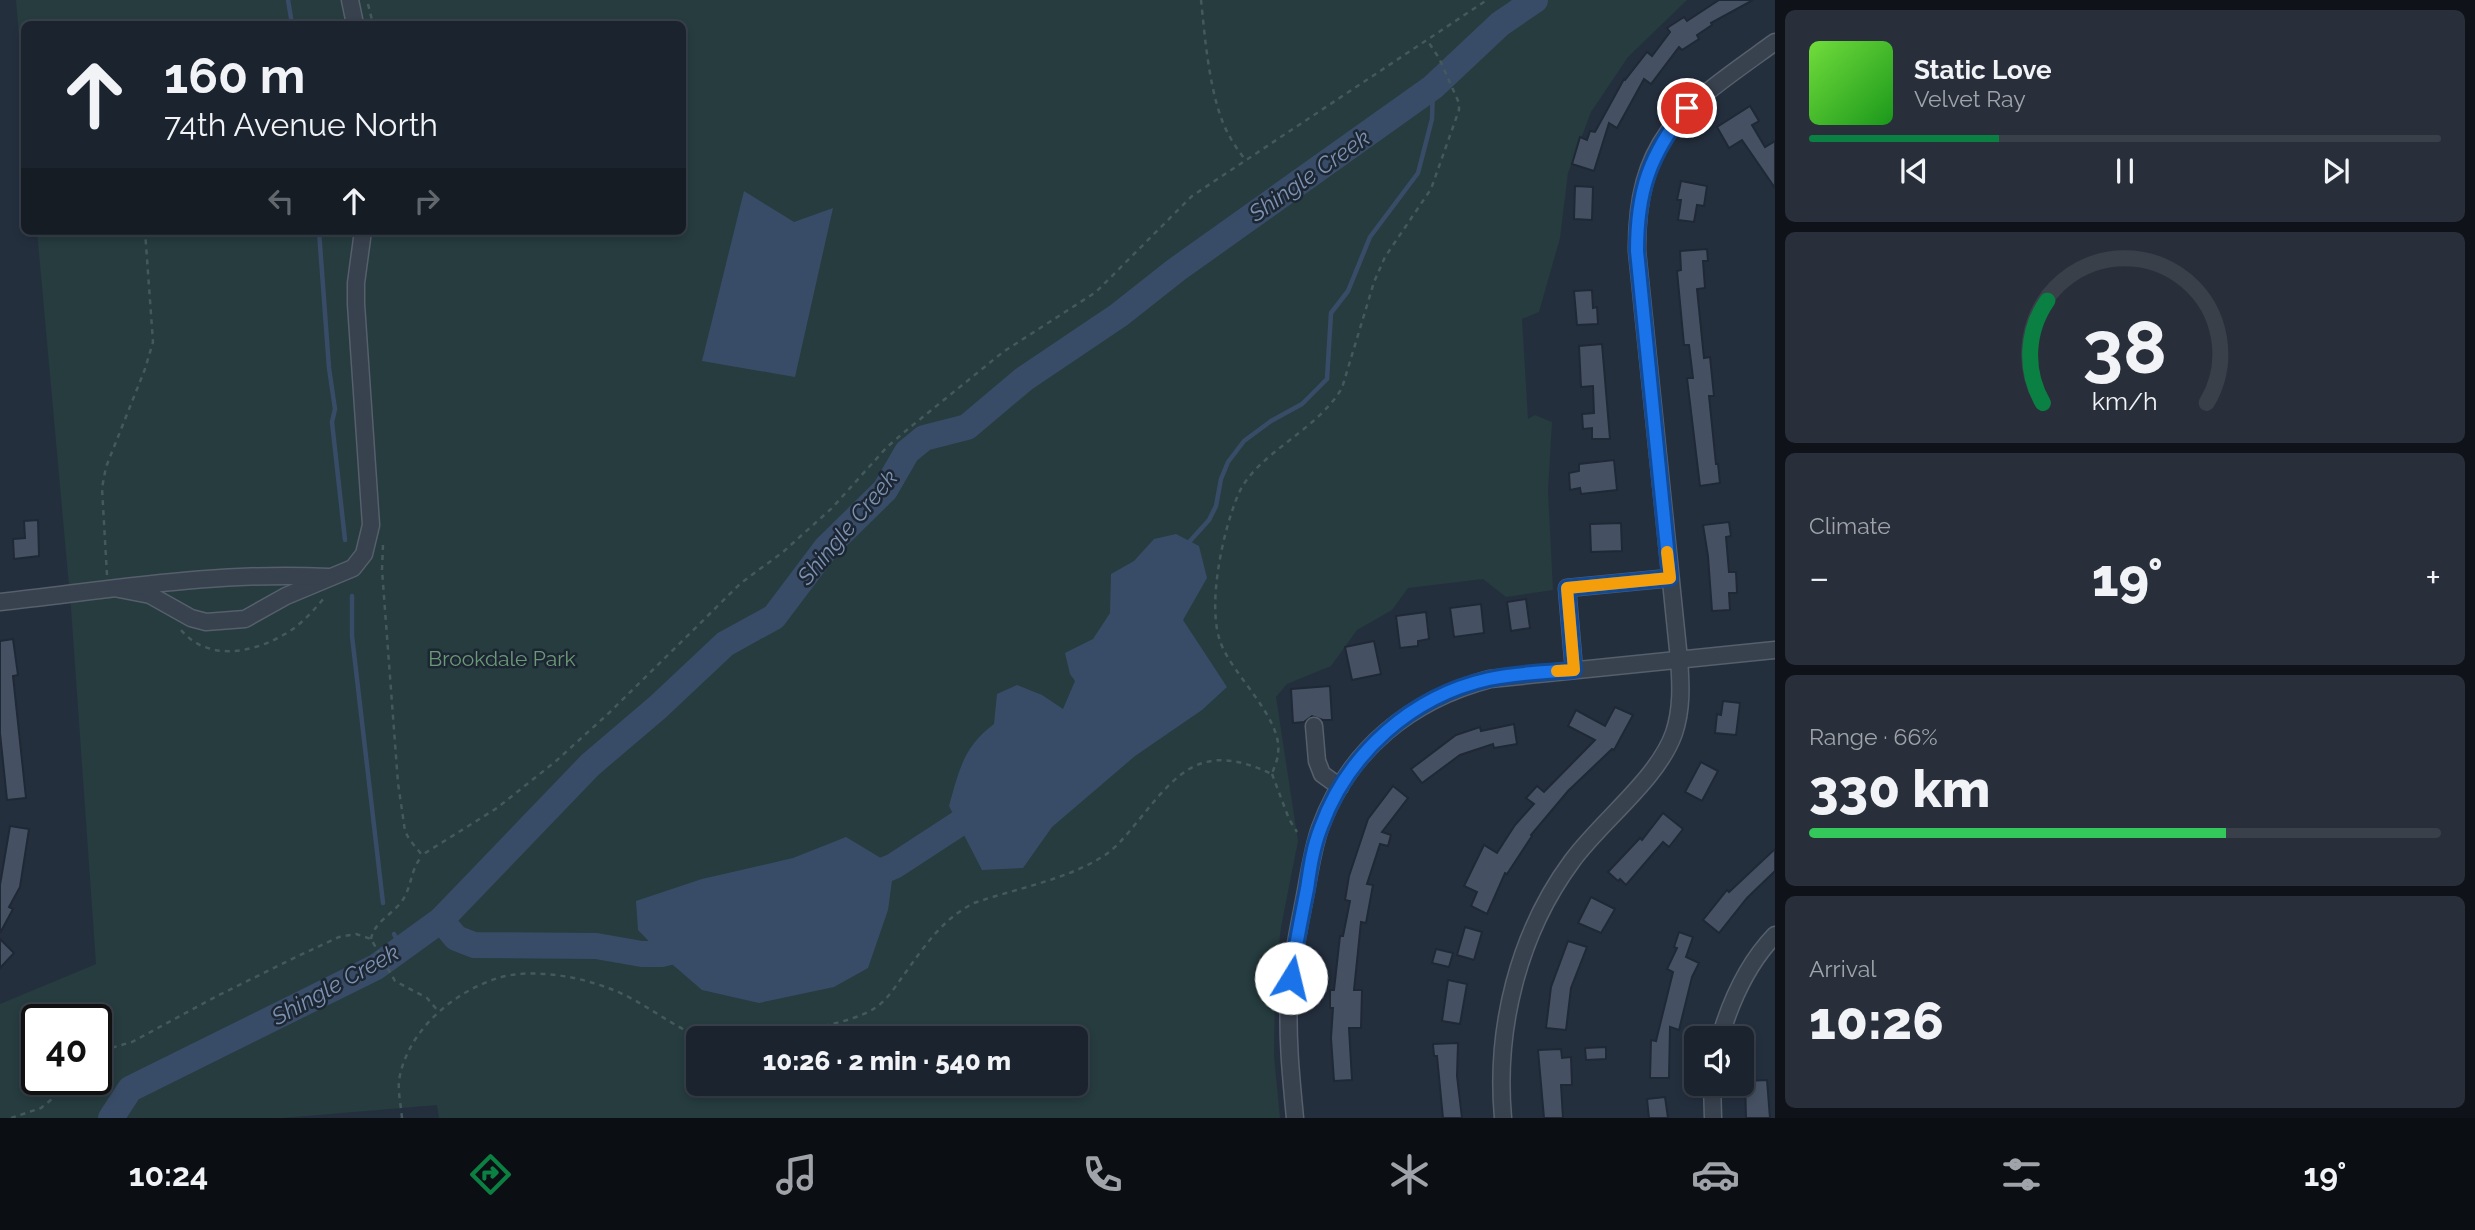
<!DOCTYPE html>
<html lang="en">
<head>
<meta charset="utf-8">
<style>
  :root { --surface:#1b232e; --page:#282f3a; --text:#f1f3f6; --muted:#a0a4aa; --line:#39404a; --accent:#0b8043 }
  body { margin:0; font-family:Raleway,sans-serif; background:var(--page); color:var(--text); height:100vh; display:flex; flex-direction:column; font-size:26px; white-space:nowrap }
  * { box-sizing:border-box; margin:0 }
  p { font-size:23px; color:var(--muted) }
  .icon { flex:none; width:38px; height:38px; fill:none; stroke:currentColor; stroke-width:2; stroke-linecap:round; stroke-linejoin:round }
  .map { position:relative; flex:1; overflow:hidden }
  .drawer { display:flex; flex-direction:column; gap:10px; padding:10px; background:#0f1319; width:700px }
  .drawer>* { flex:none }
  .guide { position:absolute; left:21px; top:21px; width:665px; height:214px; border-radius:10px; box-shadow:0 4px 10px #0003,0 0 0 2px var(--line); background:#1b232e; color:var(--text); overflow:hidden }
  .fabs { position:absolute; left:1684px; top:1026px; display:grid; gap:14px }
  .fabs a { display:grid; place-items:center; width:70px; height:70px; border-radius:10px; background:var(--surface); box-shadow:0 4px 10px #0003,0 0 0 2px var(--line); font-size:35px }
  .speed { position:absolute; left:21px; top:1004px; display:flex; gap:14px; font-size:35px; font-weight:700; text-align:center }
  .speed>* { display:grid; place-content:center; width:91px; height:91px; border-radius:50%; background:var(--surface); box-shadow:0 4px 10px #0003,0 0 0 2px var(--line); line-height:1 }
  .speed .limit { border:4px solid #111; border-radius:10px; background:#fff; color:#111 }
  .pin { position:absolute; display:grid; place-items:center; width:60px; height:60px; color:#fff; margin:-30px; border:4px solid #fff; border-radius:50%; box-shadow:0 2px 7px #0007 }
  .me { position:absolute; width:77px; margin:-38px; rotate:9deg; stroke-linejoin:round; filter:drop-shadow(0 0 5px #0008) }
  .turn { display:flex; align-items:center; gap:24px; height:147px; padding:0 28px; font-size:32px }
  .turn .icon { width:91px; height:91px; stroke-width:2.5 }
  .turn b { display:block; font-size:49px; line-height:60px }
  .lanes { display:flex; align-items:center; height:66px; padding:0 28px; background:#0003; justify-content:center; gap:35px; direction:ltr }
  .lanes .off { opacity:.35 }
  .big { font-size:52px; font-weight:800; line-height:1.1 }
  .drawer .widget { flex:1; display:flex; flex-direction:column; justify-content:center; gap:10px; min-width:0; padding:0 24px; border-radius:10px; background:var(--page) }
  .drawer .dial { align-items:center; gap:0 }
  .dial svg { height:182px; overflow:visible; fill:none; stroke:var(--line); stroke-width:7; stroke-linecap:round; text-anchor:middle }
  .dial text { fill:var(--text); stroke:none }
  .song { display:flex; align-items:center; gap:21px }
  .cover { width:84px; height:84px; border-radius:10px; background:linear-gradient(135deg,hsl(100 70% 55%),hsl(120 70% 35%)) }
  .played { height:7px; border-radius:4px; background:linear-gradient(90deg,var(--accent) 30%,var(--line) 30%) }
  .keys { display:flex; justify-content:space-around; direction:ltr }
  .heat { display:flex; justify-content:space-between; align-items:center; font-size:38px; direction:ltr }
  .charge { height:10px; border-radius:5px; background:linear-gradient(90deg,#34c759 66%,var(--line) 0) }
  .trip { position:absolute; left:686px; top:1026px; width:402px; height:70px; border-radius:10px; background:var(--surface); box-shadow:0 4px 10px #0003,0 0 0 2px var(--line); font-weight:800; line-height:70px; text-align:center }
  .tabs { display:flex; height:112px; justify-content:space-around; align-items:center; background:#0b0e12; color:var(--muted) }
  .tabs .icon { width:49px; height:49px }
  .tabs .selected { color:var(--accent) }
  .tabs b { font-size:32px; color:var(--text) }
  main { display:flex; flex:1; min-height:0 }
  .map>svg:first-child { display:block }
</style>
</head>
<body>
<main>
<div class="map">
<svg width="1775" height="1118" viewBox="0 0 1775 1118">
  <rect width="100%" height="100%" fill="#242f3e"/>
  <!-- green -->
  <path fill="#263c3f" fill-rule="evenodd" d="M16 0H1687L1628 57 1591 112 1568 173 1560 238 1539 312 1522 319 1528 419 1535 415 1552 422 1548 491 1553 590 1506 597 1483 579 1408 588 1392 610 1357 630 1331 666 1287 684 1276 697 1298 841 1281 927 1275 980 1274 1056 1280 1118H439L437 1105 283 1118H0V1004L96 964 71 608 37 231H682V24H24V97ZM37 1020H96V1080H37ZM698 1038H1076V1083H698Z"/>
  <!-- water -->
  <g fill="#394c67">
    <path d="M744 191 794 222 833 208 795 377 702 361Z"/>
    <path d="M1176 534 1199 546 1207 578 1183 620 1227 687 1202 710 1135 756 1052 827 1023 868 982 870 949 806C959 771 963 747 994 724L997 694 1017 685 1042 695 1063 709 1075 681 1070 674 1065 653 1093 639 1110 613 1111 574 1134 561 1154 539Z"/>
    <path d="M846 837 894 866 888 910 868 968 834 987 759 1003 702 990 666 959 638 930 636 901 702 879 793 858Z"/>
  </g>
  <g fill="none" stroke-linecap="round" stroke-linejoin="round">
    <!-- stream -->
    <g stroke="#394c67" stroke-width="4.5">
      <path d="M288 0 292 24"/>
      <path d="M319 231 329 368 335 409 332 422 345 540"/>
      <path d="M1190 541 1209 520 1216 506 1221 479 1228 462 1244 441 1271 421 1302 404 1327 379 1331 313 1348 291 1370 237 1418 173 1432 119 1433 87"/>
      <path d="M352 596V636L383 903"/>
      <path d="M394 934 402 950"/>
    </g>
    <!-- river -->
    <g stroke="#394c67" stroke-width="26">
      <path d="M863 879 894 866 986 806"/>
      <path d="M441 920 456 938 474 945 596 946 642 954H661L694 946"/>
      <path d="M111 1118 130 1089 376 967 441 920 590 765 658 707 725 644 774 617 826 548 885 490 907 452 924 438 967 427 1024 379 1119 315 1176 270 1433 87 1500 24 1535 0"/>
    </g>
  </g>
  <!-- building -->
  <g fill="#455162" stroke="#1f2835" stroke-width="2">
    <path d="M1719 0H1753L1711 23 1712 25 1697 35 1699 39 1682 50 1679 47 1651 84 1644 79 1617 128 1609 123 1594 171 1572 164 1580 137 1587 140 1590 131 1595 132 1624 79 1625 80 1647 52 1652 56 1670 32 1667 28 1684 17 1687 21Z"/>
    <path d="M1750 106 1759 121 1752 125 1765 147 1775 141V188L1742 140 1729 148 1717 127Z"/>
    <path d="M1681 181 1707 186 1704 206 1697 205 1694 222 1678 220 1681 200H1677Z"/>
    <path d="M1575 186 1593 187 1592 220 1574 219Z"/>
    <path d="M1707 249 1708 261H1703L1705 288 1697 289 1704 358 1710 357 1714 396H1709L1716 464H1718L1720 483 1700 486 1687 378H1693L1689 345H1684L1677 271 1681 270 1680 251Z"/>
    <path d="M1592 290 1593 308 1597 307 1598 324 1577 325 1574 291Z"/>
    <path d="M1602 344 1610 439H1592V428L1583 429 1582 414 1594 413 1593 386 1581 387 1579 346Z"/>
    <path d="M1614 460 1617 490 1581 494 1580 488 1570 490 1569 473 1579 471V464Z"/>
    <path d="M38 520 39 556 14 559 13 539 25 538 24 521Z"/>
    <path d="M1729 522 1731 536 1726 537 1729 572H1736L1737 593H1729L1730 610 1712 611 1708 556 1703 525Z"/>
    <path d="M1621 523 1622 551 1591 552 1590 524Z"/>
    <path d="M1526 599 1530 628 1511 631 1507 602Z"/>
    <path d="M1481 604 1484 633 1454 637 1450 608Z"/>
    <path d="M1426 612 1429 639 1418 641V646L1400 648 1396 616Z"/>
    <path d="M13 639 18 675 13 676 26 798 7 800 0 733V641Z"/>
    <path d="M1374 641 1381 674 1352 680 1345 647Z"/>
    <path d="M1330 686 1332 720H1323L1312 716 1304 722 1293 723 1291 689Z"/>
    <path d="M1723 701 1740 703 1736 735 1715 733 1717 714 1721 715Z"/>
    <path d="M1615 707 1633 715 1614 750 1612 749 1568 791 1531 835 1532 836 1507 874 1505 873 1487 914 1471 906 1477 892 1464 886 1484 845 1497 853 1515 825 1534 804 1526 798 1537 786 1544 792 1595 740 1568 726 1576 710 1605 726Z"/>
    <path d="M1514 724 1517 744 1494 748 1493 744 1460 755 1422 783 1411 769 1456 735 1480 727 1481 731Z"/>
    <path d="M1701 762 1718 771 1702 801 1685 792Z"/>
    <path d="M1393 786 1408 798 1382 832 1391 835 1388 846 1380 844 1367 884 1373 885 1366 923 1361 922 1354 990H1362L1361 1028H1349L1352 1080 1334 1081 1331 1038 1333 1008H1330V990H1334L1340 936H1343L1350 901 1345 900 1349 876 1368 819Z"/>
    <path d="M1663 813 1683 829 1669 847 1663 842 1626 885 1620 879 1618 881 1608 872 1640 838 1642 840Z"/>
    <path d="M10 826 29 829 20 887 9 907 13 909 0 933V885Z"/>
    <path d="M1775 849V871L1747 898 1719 933 1703 920 1727 890 1729 892Z"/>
    <path d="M1591 897 1615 909 1601 933 1578 923Z"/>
    <path d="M1465 927 1482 932 1474 960 1457 955Z"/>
    <path d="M1679 932 1693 937 1686 957 1699 963 1692 977 1679 1030 1670 1027 1669 1078H1650L1651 1040 1656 1041 1673 972 1667 969 1677 948 1674 947Z"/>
    <path d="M0 939 14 953 0 968Z"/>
    <path d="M1568 941 1587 947 1571 988 1566 1030 1546 1028 1551 987Z"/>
    <path d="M1436 949 1453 953 1449 967 1432 963Z"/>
    <path d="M1448 980 1467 984 1460 1024 1442 1021Z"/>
    <path d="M1458 1043 1457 1076 1462 1118H1443L1437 1056H1434L1433 1044Z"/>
    <path d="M1606 1047V1059L1586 1060 1585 1048Z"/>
    <path d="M1561 1049 1562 1058 1571 1057 1572 1085H1561L1563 1118H1544L1538 1050Z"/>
    <path d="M1767 1080 1770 1118H1746L1745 1081Z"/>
    <path d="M1665 1097 1668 1118H1649L1647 1099Z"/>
  </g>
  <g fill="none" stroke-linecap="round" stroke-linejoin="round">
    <defs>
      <g id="minor">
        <path d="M350 0 355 24"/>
        <path d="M119 589 150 595 191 618 206 622 245 619 286 596 353 568 364 554 371 525 356 304V283L363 231"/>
        <path d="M0 602C109 590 218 571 328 577"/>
        <path d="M1574 670 1567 588 1670 578"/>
        <path d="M1314 726 1317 761 1322 774 1340 787"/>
        <path d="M1720 1038C1731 1000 1747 964 1775 935"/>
        <path d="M1712 1083 1713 1118"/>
        <path d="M1295 1118C1291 1077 1287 1037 1289 995 1291 964 1298 932 1304 901 1309 876 1312 851 1320 828 1349 749 1411 700 1490 679L1775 650"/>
        <path d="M1503 1118C1495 1029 1518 934 1572 861 1601 821 1658 779 1674 733 1682 709 1681 685 1679 659L1637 251C1636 133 1688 105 1775 42"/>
      </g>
    </defs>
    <!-- minor casing -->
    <use href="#minor" stroke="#565f6c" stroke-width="19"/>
    <!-- path -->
    <g stroke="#44595c" stroke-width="2.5" stroke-dasharray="5 5" stroke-linecap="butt">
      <path d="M1201 0C1205 38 1210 104 1230 137 1234 145 1240 152 1245 160"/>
      <path d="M368 4 373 24"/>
      <path d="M383 545 382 570 398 783 405 831 409 839 422 855 497 808 556 761 610 712 741 583 783 552 832 508 887 447 908 429 1003 352 1096 292 1192 196 1487 0"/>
      <path d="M107 575 102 488 106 467 145 369 153 342 145 231"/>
      <path d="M181 630C208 662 253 653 285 634 301 625 313 611 325 597"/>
      <path d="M1272 774 1289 819 1297 832"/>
      <path d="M371 939C374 922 392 915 402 901 412 887 410 870 422 856"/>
      <path d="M765 1038C795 1030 849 1025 875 1008 887 1000 895 987 903 976 924 947 942 919 974 903 1017 888 1067 880 1105 855 1118 846 1128 833 1138 821 1180 769 1203 742 1272 774 1274 767 1278 760 1278 753 1283 718 1231 674 1220 641 1207 603 1223 531 1238 495 1256 453 1316 432 1342 388L1374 282 1385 257 1431 189 1459 110V103L1439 58 1427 40"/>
      <path d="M96 1060 111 1048 132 1042 217 996 296 957 339 937 356 934 371 939 395 981 427 998 439 1012"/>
      <path d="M11 1118 41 1108 75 1080"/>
      <path d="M402 1118C401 1106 398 1093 399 1081 406 1032 453 992 498 978 531 968 577 976 608 988 642 1000 669 1025 702 1038"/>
    </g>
    <!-- minor -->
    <use href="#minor" stroke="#38414e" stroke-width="16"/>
  </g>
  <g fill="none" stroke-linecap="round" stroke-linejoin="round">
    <defs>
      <path id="route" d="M1291 978C1295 948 1301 919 1307 889 1310 868 1313 847 1321 827 1348 753 1412 696 1489 679 1517 673 1546 672 1574 670L1567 588 1670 578 1637 251C1637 192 1649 155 1687 108"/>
    </defs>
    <!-- route casing -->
    <use href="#route" stroke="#114b97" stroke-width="18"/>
    <!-- route -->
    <use href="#route" stroke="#1a73e8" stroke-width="12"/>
    <!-- slow -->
    <path stroke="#f59e0b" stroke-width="12" d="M1557 671 1574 670 1567 588 1670 578 1667 552"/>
  </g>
  <g text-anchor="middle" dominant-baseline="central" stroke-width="5" stroke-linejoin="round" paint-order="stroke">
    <!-- park labels -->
    <g font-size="21" fill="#6b9a76" stroke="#1d2633">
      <text x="502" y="658">Brookdale Park</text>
    </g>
    <!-- water labels -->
    <g font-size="23" font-style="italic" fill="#7c92b1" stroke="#1d2633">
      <text transform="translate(1309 175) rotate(-35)">Shingle Creek</text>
      <text transform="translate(847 527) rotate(-50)">Shingle Creek</text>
      <text transform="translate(335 984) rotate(-29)">Shingle Creek</text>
    </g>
  </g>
</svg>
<div class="fabs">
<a><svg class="icon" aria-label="sound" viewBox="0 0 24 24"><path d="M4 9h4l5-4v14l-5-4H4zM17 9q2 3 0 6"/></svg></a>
</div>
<div class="speed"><div class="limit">40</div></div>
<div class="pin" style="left:1687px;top:108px;background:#d93025"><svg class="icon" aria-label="arrive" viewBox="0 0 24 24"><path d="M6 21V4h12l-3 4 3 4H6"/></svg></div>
<svg class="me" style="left:1291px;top:978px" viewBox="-20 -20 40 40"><circle r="19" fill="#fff"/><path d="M0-13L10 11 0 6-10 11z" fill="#1a73e8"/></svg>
<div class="trip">10:26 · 2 min · 540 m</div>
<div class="guide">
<div class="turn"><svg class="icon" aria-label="ahead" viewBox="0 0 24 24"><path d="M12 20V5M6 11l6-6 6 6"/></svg><div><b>160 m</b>74th Avenue North</div></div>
<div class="lanes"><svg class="icon off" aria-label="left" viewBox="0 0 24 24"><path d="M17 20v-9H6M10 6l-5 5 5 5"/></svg><svg class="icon" aria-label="ahead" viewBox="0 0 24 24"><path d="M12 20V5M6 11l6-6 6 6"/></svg><svg class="icon off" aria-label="right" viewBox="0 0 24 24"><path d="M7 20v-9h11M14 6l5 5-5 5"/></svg></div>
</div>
</div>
<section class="drawer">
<div class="widget">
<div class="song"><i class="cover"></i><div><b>Static Love</b><p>Velvet Ray</p></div></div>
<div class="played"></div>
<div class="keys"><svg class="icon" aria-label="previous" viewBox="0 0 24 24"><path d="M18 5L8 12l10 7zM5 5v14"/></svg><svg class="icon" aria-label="pause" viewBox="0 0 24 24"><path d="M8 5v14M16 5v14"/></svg><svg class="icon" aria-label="next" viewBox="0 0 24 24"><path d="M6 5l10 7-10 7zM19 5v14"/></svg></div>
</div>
<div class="widget dial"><svg viewBox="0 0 100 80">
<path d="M14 69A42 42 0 1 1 86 69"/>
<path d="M14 69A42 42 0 0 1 16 24" stroke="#0b8043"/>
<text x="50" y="56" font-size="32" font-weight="700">38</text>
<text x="50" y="72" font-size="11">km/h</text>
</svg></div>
<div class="widget"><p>Climate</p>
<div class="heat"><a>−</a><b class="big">19°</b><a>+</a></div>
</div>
<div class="widget"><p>Range · 66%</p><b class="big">330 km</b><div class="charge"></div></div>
<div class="widget"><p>Arrival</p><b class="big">10:26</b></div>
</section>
</main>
<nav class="tabs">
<b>10:24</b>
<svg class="icon selected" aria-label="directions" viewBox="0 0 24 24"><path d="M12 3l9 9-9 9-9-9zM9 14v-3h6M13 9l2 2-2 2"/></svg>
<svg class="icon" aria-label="music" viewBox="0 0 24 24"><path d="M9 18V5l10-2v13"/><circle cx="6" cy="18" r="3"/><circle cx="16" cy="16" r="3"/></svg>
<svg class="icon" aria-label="phone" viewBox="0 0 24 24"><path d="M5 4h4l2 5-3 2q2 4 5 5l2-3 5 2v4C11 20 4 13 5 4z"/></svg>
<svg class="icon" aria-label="climate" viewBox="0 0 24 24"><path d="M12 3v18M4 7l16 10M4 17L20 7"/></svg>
<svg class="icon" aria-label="car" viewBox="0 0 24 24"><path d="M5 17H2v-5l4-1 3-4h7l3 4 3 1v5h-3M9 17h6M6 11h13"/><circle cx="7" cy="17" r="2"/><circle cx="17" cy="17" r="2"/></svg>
<svg class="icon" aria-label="filters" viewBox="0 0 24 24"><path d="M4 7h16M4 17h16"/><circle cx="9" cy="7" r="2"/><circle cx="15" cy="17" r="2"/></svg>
<b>19°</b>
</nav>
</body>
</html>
